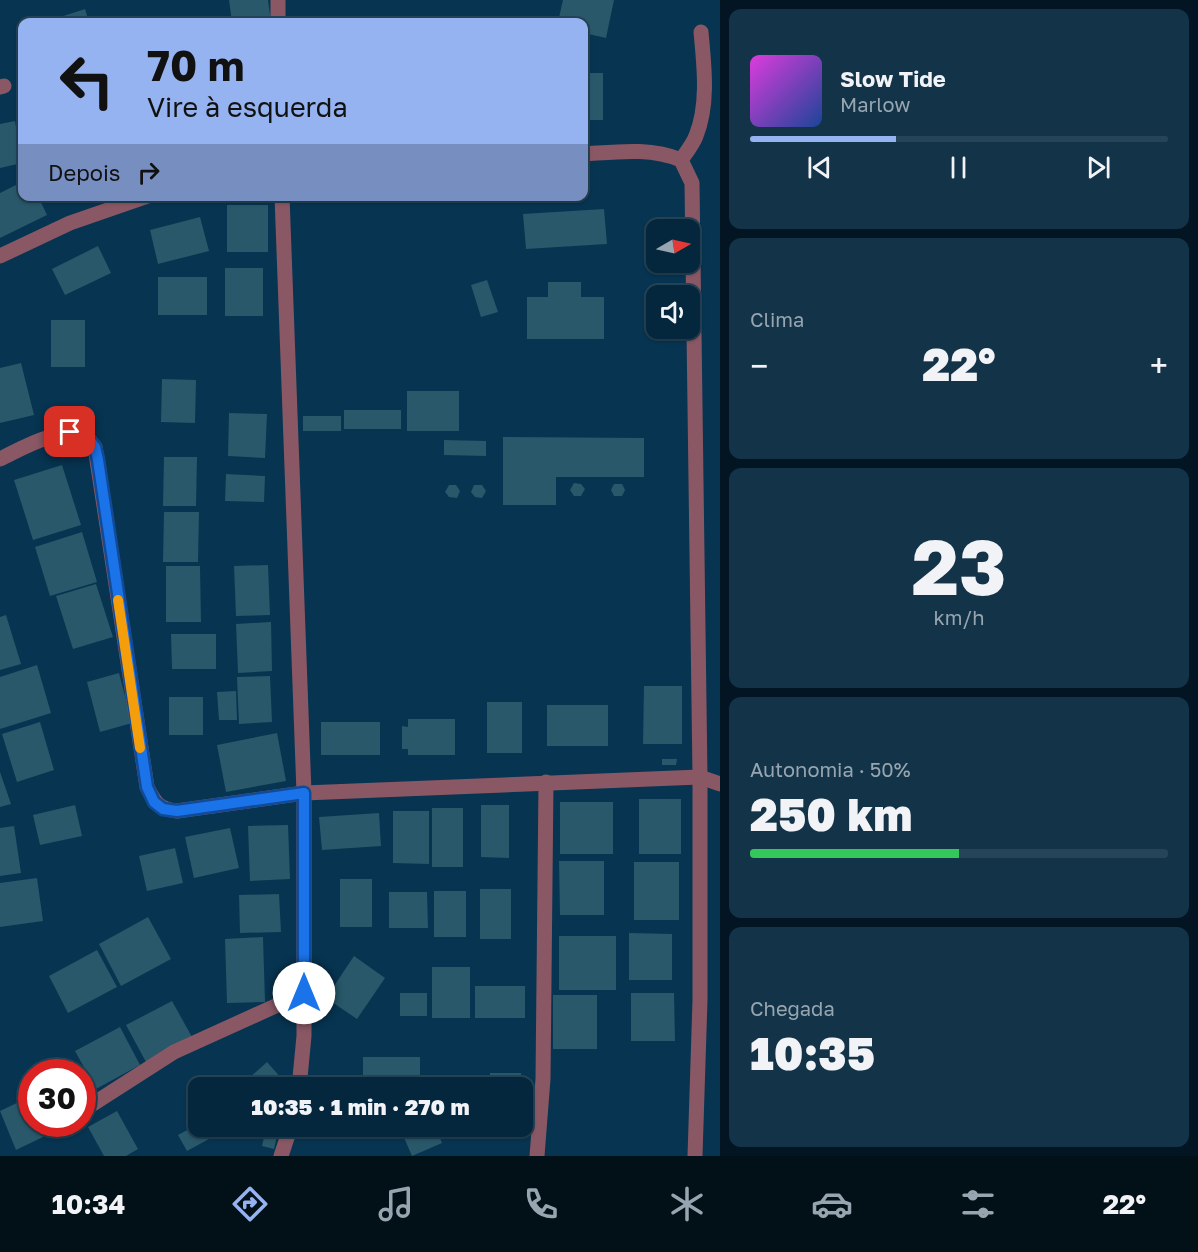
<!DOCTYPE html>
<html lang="pt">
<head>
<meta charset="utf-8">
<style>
  :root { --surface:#05273d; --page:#133348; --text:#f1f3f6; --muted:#97a5b0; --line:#264457; --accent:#95b2f1 }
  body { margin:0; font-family:"Golos Text",sans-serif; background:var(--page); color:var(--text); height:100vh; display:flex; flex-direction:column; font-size:22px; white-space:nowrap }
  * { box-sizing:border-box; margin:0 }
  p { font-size:20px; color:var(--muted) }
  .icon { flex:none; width:33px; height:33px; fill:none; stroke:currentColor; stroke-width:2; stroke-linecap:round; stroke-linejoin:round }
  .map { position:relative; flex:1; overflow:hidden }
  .sheet { display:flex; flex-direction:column; gap:9px; padding:9px; background:#031522; width:478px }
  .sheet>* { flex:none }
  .guide { position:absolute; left:18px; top:18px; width:570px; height:183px; border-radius:12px; box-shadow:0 2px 4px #0004,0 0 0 2px var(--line); background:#95b2f1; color:#111; overflow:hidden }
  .needle { width:39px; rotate:81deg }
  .buttons { position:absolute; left:646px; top:219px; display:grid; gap:12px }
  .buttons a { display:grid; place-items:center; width:54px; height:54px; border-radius:12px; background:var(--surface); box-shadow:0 2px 4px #0004,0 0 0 2px var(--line); font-size:30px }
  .speed { position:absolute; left:18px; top:1059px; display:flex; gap:12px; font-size:30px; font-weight:700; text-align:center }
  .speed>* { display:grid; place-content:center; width:78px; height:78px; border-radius:50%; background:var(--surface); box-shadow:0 2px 4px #0004,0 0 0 2px var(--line); line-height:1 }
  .speed .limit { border:9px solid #d22; background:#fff; color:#111 }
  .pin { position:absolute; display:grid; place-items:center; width:51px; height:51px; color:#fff; margin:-26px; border-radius:12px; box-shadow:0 3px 9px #0006 }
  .me { position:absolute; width:66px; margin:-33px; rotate:0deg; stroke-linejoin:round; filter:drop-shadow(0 0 4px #0008) }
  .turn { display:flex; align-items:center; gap:21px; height:126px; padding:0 30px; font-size:27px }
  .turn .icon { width:78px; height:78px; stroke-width:2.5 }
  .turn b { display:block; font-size:42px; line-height:51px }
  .then { display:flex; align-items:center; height:57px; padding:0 30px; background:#0003; gap:12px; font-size:22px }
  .big { font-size:45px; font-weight:800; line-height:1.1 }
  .sheet .tile { flex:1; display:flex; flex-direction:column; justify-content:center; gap:9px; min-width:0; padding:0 21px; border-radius:12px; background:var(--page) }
  .sheet .dial { align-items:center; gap:0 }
  .dial b { font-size:78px; line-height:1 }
  .song { display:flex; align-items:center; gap:18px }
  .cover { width:72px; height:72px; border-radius:9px; background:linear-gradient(135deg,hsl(300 70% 55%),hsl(220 70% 35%)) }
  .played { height:6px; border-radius:3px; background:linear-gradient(90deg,var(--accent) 35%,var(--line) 35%) }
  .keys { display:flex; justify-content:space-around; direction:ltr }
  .heat { display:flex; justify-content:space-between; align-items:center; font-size:33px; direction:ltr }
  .charge { height:9px; border-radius:4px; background:linear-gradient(90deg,#34c759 50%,var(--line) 0) }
  .trip { position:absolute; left:188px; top:1077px; width:345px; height:60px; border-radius:12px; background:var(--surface); box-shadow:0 2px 4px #0004,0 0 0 2px var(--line); font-weight:800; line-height:60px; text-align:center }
  .dock { display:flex; height:96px; justify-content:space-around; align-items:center; background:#021018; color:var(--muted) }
  .dock .icon { width:42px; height:42px }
  .dock .selected { color:var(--accent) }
  .dock b { font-size:27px; color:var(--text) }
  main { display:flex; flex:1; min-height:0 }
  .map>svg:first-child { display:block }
</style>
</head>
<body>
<main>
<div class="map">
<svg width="720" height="1156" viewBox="0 0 720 1156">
  <rect width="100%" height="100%" fill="#073451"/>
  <!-- building -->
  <g fill="#285869">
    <path d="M229 0H268L271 22H232Z"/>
    <path d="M563 0H614L606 38 584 33V22H558Z"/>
    <path d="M85 9 89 22H52L51 20Z"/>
    <rect x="584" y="73" width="19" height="47"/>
    <path d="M15 121 22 163 0 168V124Z"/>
    <path d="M22 182V196H38L47 215 0 238V193Z"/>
    <rect x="227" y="205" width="41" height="47"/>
    <path d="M604 209 607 244 526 249 523 214Z"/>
    <path d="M200 217 209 251 158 264 150 230Z"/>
    <path d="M98 246 111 273 65 295 52 269Z"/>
    <rect x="225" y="268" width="38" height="48"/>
    <rect x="158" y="277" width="49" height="38"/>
    <path d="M487 280 498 312 481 317 471 285Z"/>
    <path d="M548 282H581V297H604V339H527V297H548Z"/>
    <rect x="51" y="320" width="34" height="47"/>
    <path d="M21 363 34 415 0 423V368Z"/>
    <path d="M162 379 196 380 195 423 161 422Z"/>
    <rect x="407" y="391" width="52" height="40"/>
    <rect x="344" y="410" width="57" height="19"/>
    <path d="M229 413 267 414 265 458 228 456Z"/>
    <rect x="303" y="416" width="38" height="15"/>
    <path d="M503 437 644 438V477H556V505H503Z"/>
    <path d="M444 440 486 441V456L444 455Z"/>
    <path d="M164 457H197L196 506H163Z"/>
    <path d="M62 465 81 525 33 540 14 480Z"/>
    <path d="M226 474 265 476 264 502 225 501Z"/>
    <path d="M574 483 581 484 585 489 581 496H574L570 490Z"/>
    <path d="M614 484H622L625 490 622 496H614L611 490Z"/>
    <path d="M449 485H456L460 491 457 498 449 497 445 492Z"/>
    <path d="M474 485H482L486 491 482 498 475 497 471 492Z"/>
    <path d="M164 512H199L198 562H163Z"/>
    <path d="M82 532 97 582 50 596 35 547Z"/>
    <path d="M268 565 270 615 236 616 234 566Z"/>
    <path d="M166 566H200L201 622H166Z"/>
    <path d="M96 584 113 637 73 649 56 596Z"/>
    <path d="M6 615 21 664 0 670V617Z"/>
    <path d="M271 622 272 671 238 673 236 624Z"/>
    <path d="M171 634H216V669H172Z"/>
    <path d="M37 665 51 713 0 729V677Z"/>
    <path d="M119 673 132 723 100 732 87 682Z"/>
    <path d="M270 676 272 722 239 724 237 677Z"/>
    <path d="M644 686H682V744H643Z"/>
    <path d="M236 691 237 720H219L217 692Z"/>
    <rect x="169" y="697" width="34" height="38"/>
    <rect x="487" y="702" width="35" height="51"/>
    <rect x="547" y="705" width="61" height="41"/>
    <path d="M408 719H455V755H408V749H402V726L408 727Z"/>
    <path d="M40 722 54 770 17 782 2 734Z"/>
    <rect x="321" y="722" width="59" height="33"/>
    <path d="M277 733 286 781 226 792 217 745Z"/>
    <path d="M662 759H677L676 765H662Z"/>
    <path d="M0 772 11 804 0 807Z"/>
    <rect x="639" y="799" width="42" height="55"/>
    <rect x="560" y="802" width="53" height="52"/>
    <path d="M75 805 82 836 40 845 33 815Z"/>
    <path d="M481 805H509V858L481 857Z"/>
    <rect x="432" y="808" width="31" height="59"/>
    <path d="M393 811H429V864L393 863Z"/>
    <path d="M379 813 381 846 322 850 319 817Z"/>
    <path d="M288 825 290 879 250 881 248 826Z"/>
    <path d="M14 826 21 873 0 876V828Z"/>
    <path d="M230 828 239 868 194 878 185 837Z"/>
    <path d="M175 848 183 883 147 891 139 856Z"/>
    <path d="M559 861H604V915H560Z"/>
    <rect x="634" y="862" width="45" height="58"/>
    <path d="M37 878 43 921 0 927V883Z"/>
    <rect x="340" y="879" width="32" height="48"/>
    <rect x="480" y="889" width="31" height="50"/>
    <rect x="434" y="891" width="32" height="46"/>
    <path d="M389 892H427L428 928H389Z"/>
    <path d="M279 894 281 932 240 933 239 895Z"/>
    <path d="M148 917 171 959 121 986 99 944Z"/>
    <path d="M629 933 672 934V980H629Z"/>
    <rect x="559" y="936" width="57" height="54"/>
    <path d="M263 937 265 1002 227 1003 225 939Z"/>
    <path d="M97 950 117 987 68 1013 49 976Z"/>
    <path d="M354 956 385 978 357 1019 326 998Z"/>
    <rect x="432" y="967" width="38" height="51"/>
    <rect x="475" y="986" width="50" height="32"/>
    <rect x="400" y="993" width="27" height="23"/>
    <path d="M631 993H674L675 1041H631Z"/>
    <rect x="553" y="995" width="44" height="54"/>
    <path d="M172 1001 192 1037 146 1062 126 1025Z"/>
    <path d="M120 1027 140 1065 96 1089 75 1051Z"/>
    <rect x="363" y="1057" width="57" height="31"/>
    <path d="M267 1062 290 1088H238Z"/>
    <path d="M490 1073H521L522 1088H490Z"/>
    <path d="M25 1099 32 1113V1124H37L43 1137 16 1150 0 1111Z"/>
    <path d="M117 1111 138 1149 126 1156H104L88 1127Z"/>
    <path d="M198 1124V1126H216L220 1133 187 1151 178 1135Z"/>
    <path d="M399 1126H435L442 1143 412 1156Z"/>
    <path d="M265 1133 277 1136 274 1149 262 1146Z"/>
  </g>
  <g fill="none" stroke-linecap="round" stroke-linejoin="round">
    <!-- minor -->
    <g stroke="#895864" stroke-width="15">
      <path d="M278 0V22"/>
      <path d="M0 87 4 86"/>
      <path d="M584 154C616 152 650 147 681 160L692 183 700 777V1000L695 1156"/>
      <path d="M681 160C686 153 693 144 696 136 709 104 704 65 701 32"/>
      <path d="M282 196 304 793V1036L299 1088"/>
      <path d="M0 256 70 223 148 196"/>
      <path d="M0 459C29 445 53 429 86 436L95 447 147 787C155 803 159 809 177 811L304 793 700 777 720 784"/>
      <path d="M82 1111 174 1052 304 993"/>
      <path d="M54 1126 59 1124"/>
      <path d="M281 1156 291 1126"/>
      <path d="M537 1156 543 1079 546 782"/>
    </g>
  </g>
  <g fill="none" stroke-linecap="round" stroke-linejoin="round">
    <defs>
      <path id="route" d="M70 432 86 436 95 447 98 460 147 787 154 802 163 809 177 811 304 793V993"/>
    </defs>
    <!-- route casing -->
    <use href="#route" stroke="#114b97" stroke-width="15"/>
    <!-- route -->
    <use href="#route" stroke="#1a73e8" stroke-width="10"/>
    <!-- slow -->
    <path stroke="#f59e0b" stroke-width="10" d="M118 600 140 748"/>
  </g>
</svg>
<div class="buttons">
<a><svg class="needle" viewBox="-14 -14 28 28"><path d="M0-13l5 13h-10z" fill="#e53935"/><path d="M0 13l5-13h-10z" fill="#97a5b0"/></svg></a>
<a><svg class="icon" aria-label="sound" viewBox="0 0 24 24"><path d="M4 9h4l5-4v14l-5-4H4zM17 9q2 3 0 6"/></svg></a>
</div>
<div class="speed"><div class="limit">30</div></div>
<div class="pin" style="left:70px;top:432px;background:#d93025"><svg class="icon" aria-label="arrive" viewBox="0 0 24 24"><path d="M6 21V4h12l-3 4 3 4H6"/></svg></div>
<svg class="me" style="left:304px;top:993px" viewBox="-20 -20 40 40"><circle r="19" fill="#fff"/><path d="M0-13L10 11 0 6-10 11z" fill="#1a73e8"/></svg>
<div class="trip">10:35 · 1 min · 270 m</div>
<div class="guide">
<div class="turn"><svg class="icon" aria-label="left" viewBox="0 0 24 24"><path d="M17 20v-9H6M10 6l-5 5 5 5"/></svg><div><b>70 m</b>Vire à esquerda</div></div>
<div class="then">Depois<svg class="icon" aria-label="right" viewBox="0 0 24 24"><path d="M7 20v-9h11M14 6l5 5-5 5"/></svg></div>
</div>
</div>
<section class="sheet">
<div class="tile">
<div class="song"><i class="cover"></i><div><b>Slow Tide</b><p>Marlow</p></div></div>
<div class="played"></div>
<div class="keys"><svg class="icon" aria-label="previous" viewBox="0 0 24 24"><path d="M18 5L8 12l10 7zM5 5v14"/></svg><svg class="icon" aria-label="pause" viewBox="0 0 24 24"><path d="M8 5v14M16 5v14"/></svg><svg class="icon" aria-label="next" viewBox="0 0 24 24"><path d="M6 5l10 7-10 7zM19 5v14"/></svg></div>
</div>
<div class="tile"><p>Clima</p>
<div class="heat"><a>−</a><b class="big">22°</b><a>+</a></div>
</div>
<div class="tile dial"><b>23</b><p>km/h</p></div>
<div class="tile"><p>Autonomia · 50%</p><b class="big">250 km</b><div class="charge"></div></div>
<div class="tile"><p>Chegada</p><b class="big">10:35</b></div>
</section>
</main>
<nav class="dock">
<b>10:34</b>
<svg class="icon selected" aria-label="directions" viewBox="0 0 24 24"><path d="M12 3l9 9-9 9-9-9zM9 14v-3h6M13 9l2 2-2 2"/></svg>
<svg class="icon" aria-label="music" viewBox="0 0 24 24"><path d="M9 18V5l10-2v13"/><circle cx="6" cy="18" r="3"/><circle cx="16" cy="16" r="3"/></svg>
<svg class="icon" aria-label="phone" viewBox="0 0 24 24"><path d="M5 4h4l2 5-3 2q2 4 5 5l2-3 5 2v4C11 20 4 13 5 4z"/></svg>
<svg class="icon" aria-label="climate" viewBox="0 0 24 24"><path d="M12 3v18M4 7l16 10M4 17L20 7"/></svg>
<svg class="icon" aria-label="car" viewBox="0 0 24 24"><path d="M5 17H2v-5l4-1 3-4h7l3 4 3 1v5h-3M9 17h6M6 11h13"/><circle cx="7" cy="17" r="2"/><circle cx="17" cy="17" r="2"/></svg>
<svg class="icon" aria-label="filters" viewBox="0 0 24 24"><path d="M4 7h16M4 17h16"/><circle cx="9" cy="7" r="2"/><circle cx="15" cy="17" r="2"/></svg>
<b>22°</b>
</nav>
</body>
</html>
